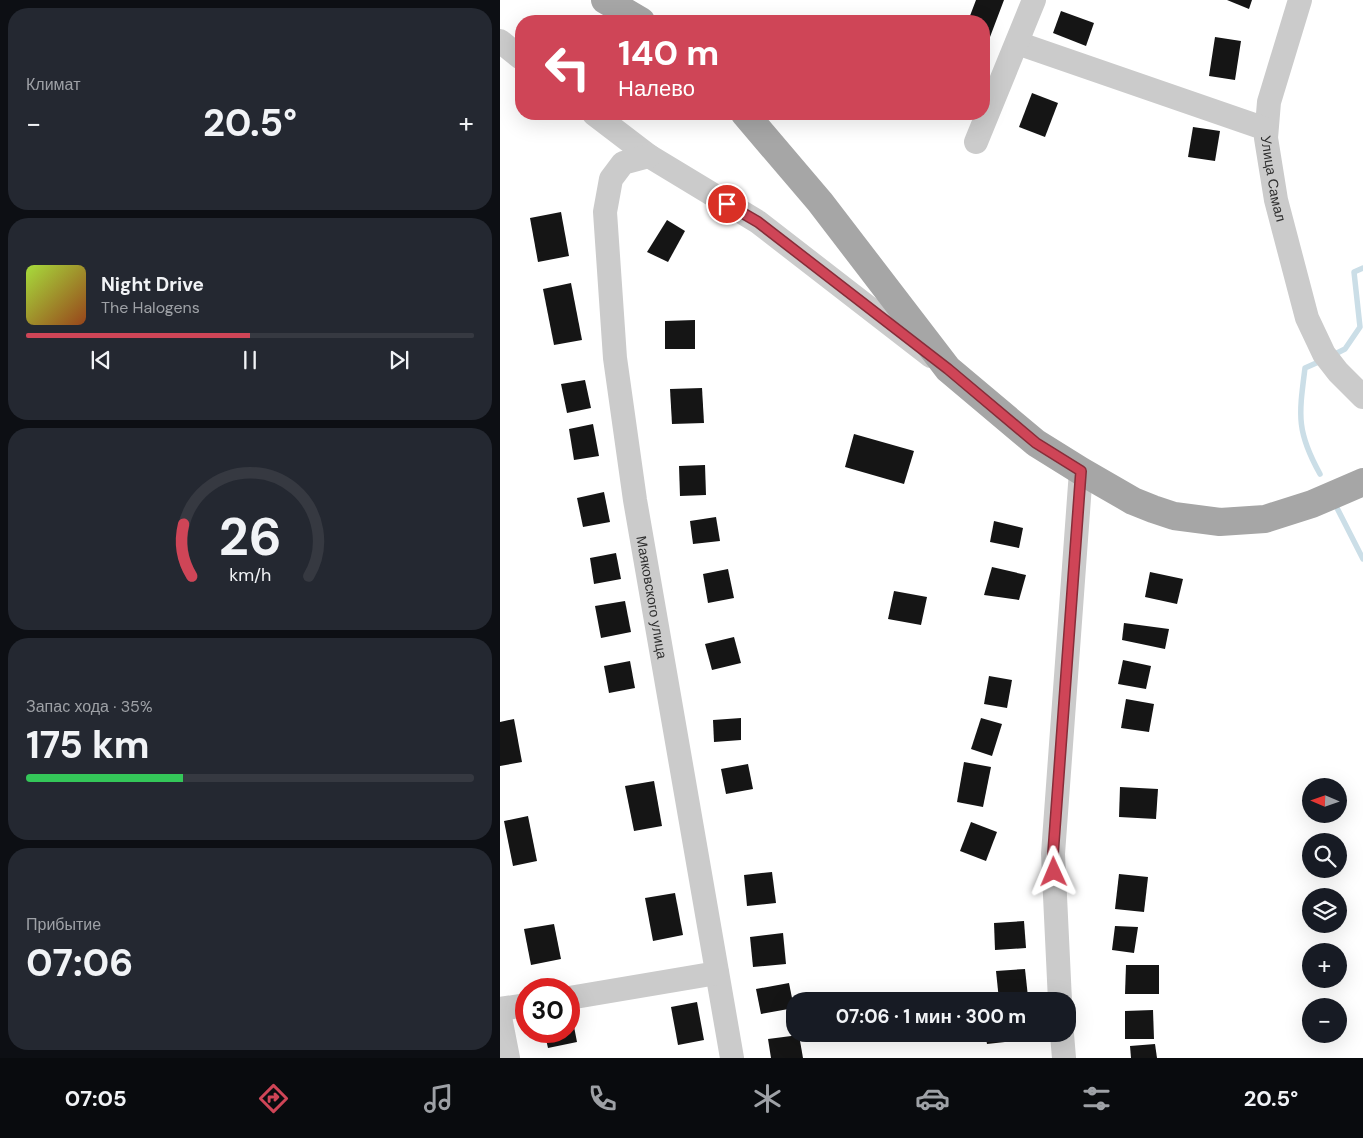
<!DOCTYPE html>
<html lang="ru">
<head>
<meta charset="utf-8">
<style>
  :root { --surface:#171b24; --page:#242831; --text:#f1f3f6; --muted:#9ea1a6; --line:#363941; --accent:#cf4557 }
  body { margin:0; font-family:"DM Sans",sans-serif; background:var(--page); color:var(--text); height:100vh; display:flex; flex-direction:column; font-size:19px; white-space:nowrap }
  * { box-sizing:border-box; margin:0 }
  p { font-size:16px; color:var(--muted) }
  .icon { flex:none; width:28px; height:28px; fill:none; stroke:currentColor; stroke-width:2; stroke-linecap:round; stroke-linejoin:round }
  .map { position:relative; flex:1; overflow:hidden }
  .details { display:flex; flex-direction:column; gap:8px; padding:8px; background:#0d0f14; width:500px }
  .details>* { flex:none }
  .banner { position:absolute; left:15px; top:15px; width:475px; height:105px; border-radius:20px; box-shadow:0 5px 20px #0002; background:#cf4557; color:#fff; overflow:hidden }
  .needle { width:32px; rotate:272deg }
  .controls { position:absolute; left:802px; top:778px; display:grid; gap:10px }
  .controls a { display:grid; place-items:center; width:45px; height:45px; border-radius:50%; background:var(--surface); box-shadow:0 5px 20px #0002; font-size:25px }
  .speed { position:absolute; left:15px; top:978px; display:flex; gap:10px; font-size:25px; font-weight:700; text-align:center }
  .speed>* { display:grid; place-content:center; width:65px; height:65px; border-radius:50%; background:var(--surface); box-shadow:0 5px 20px #0002; line-height:1 }
  .speed .limit { border:8px solid #d22; background:#fff; color:#111 }
  .pin { position:absolute; display:grid; place-items:center; width:42px; height:42px; color:#fff; margin:-21px; border:2px solid #fff; border-radius:50%; box-shadow:0 1px 5px #0007 }
  .me { position:absolute; width:55px; margin:-28px; rotate:359deg; stroke-linejoin:round; filter:drop-shadow(0 0 4px #0008) }
  .turn { display:flex; align-items:center; gap:18px; height:105px; padding:0 20px; font-size:22px }
  .turn .icon { width:65px; height:65px; stroke-width:2.5 }
  .turn b { display:block; font-size:35px; line-height:42px }
  .big { font-size:38px; font-weight:700; line-height:1.1 }
  .details .tile { flex:1; display:flex; flex-direction:column; justify-content:center; gap:8px; min-width:0; padding:0 18px; border-radius:20px; background:var(--page) }
  .details .dial { align-items:center; gap:0 }
  .dial svg { height:130px; overflow:visible; fill:none; stroke:var(--line); stroke-width:7; stroke-linecap:round; text-anchor:middle }
  .dial text { fill:var(--text); stroke:none }
  .song { display:flex; align-items:center; gap:15px }
  .cover { width:60px; height:60px; border-radius:8px; background:linear-gradient(135deg,hsl(80 70% 55%),hsl(20 70% 35%)) }
  .played { height:5px; border-radius:2px; background:linear-gradient(90deg,var(--accent) 50%,var(--line) 50%) }
  .keys { display:flex; justify-content:space-around; direction:ltr }
  .heat { display:flex; justify-content:space-between; align-items:center; font-size:28px; direction:ltr }
  .charge { height:8px; border-radius:4px; background:linear-gradient(90deg,#34c759 35%,var(--line) 0) }
  .trip { position:absolute; left:286px; top:992px; width:290px; height:50px; border-radius:20px; background:var(--surface); box-shadow:0 5px 20px #0002; font-weight:700; line-height:50px; text-align:center }
  .dock { display:flex; height:80px; justify-content:space-around; align-items:center; background:#090b0e; color:var(--muted) }
  .dock .icon { width:35px; height:35px }
  .dock .active { color:var(--accent) }
  .dock b { font-size:22px; color:var(--text) }
  main { display:flex; flex:1; min-height:0 }
  .map>svg:first-child { display:block }
</style>
</head>
<body>
<main>
<section class="details">
<div class="tile"><p>Климат</p>
<div class="heat"><a>−</a><b class="big">20.5°</b><a>+</a></div>
</div>
<div class="tile">
<div class="song"><i class="cover"></i><div><b>Night Drive</b><p>The Halogens</p></div></div>
<div class="played"></div>
<div class="keys"><svg class="icon" aria-label="previous" viewBox="0 0 24 24"><path d="M18 5L8 12l10 7zM5 5v14"/></svg><svg class="icon" aria-label="pause" viewBox="0 0 24 24"><path d="M8 5v14M16 5v14"/></svg><svg class="icon" aria-label="next" viewBox="0 0 24 24"><path d="M6 5l10 7-10 7zM19 5v14"/></svg></div>
</div>
<div class="tile dial"><svg viewBox="0 0 100 80">
<path d="M14 69A42 42 0 1 1 86 69"/>
<path d="M14 69A42 42 0 0 1 9 37" stroke="#cf4557"/>
<text x="50" y="56" font-size="32" font-weight="700">26</text>
<text x="50" y="72" font-size="11">km/h</text>
</svg></div>
<div class="tile"><p>Запас хода · 35%</p><b class="big">175 km</b><div class="charge"></div></div>
<div class="tile"><p>Прибытие</p><b class="big">07:06</b></div>
</section>
<div class="map">
<svg width="863" height="1058" viewBox="0 0 863 1058">
  <rect width="100%" height="100%" fill="#fff"/>
  <g fill="none" stroke-linecap="round" stroke-linejoin="round">
    <!-- stream -->
    <g stroke="#cbdee7" stroke-width="5.5">
      <path d="M831 356 845 349 860 327 854 272 863 268"/>
      <path d="M820 474C796 431 799 415 805 368L823 360"/>
      <path d="M837 508 863 559"/>
    </g>
  </g>
  <!-- building -->
  <g fill="#151515">
    <path d="M476 0H504L490 37 484 34V21H468Z"/>
    <path d="M727 0H752L749 9Z"/>
    <path d="M561 11 594 23 586 46 553 33Z"/>
    <path d="M715 37 741 41 735 80 709 76Z"/>
    <path d="M532 93 558 103 545 137 519 127Z"/>
    <path d="M693 127 720 131 715 161 688 157Z"/>
    <path d="M61 212 69 256 38 262 30 218Z"/>
    <path d="M167 220 185 231 168 262 147 252Z"/>
    <path d="M71 283 82 340 54 345 43 289Z"/>
    <path d="M195 320V349H165V321Z"/>
    <path d="M85 380 91 408 67 413 61 384Z"/>
    <path d="M202 388 204 423 172 424 170 389Z"/>
    <path d="M93 424 99 456 74 460 69 429Z"/>
    <path d="M354 434 414 451 404 484 345 467Z"/>
    <path d="M205 465 206 495 180 496 179 466Z"/>
    <path d="M104 492 110 522 83 527 77 498Z"/>
    <path d="M216 517 220 541 193 544 190 521Z"/>
    <path d="M494 521 523 528 519 548 490 542Z"/>
    <path d="M116 553 121 579 94 584 90 558Z"/>
    <path d="M492 567 526 575 519 600 484 595Z"/>
    <path d="M228 569 234 598 208 603 203 574Z"/>
    <path d="M650 572 683 579 677 604 645 597Z"/>
    <path d="M394 591 427 597 421 625 388 619Z"/>
    <path d="M125 601 131 632 101 638 95 606Z"/>
    <path d="M624 623 669 629 665 649 622 640Z"/>
    <path d="M234 637 241 663 212 670 205 644Z"/>
    <path d="M623 660 651 666 646 689 618 684Z"/>
    <path d="M130 661 135 688 109 693 104 666Z"/>
    <path d="M489 676 512 680 507 708 484 704Z"/>
    <path d="M626 699 654 704 649 732 621 728Z"/>
    <path d="M241 718V740L214 742 213 720Z"/>
    <path d="M481 718 502 724 492 756 471 749Z"/>
    <path d="M14 719 22 762 0 766V722Z"/>
    <path d="M464 762 491 767 483 807 457 802Z"/>
    <path d="M248 764 253 789 226 794 221 769Z"/>
    <path d="M154 781 162 826 134 831 125 786Z"/>
    <path d="M620 787 658 789 656 819 619 817Z"/>
    <path d="M28 816 37 861 13 866 4 821Z"/>
    <path d="M471 822 497 832 486 861 460 851Z"/>
    <path d="M272 872 276 903 247 906 244 875Z"/>
    <path d="M619 874 648 877 644 912 615 909Z"/>
    <path d="M175 893 183 935 153 941 145 898Z"/>
    <path d="M524 921 526 948 495 950 494 923Z"/>
    <path d="M54 924 61 959 31 965 24 929Z"/>
    <path d="M615 926 638 927 634 953 612 950Z"/>
    <path d="M283 933 286 964 253 967 250 937Z"/>
    <path d="M626 965H659V994H625Z"/>
    <path d="M525 969 528 997 499 1000 496 971Z"/>
    <path d="M289 983 294 1008 261 1014 256 989Z"/>
    <path d="M197 1002 204 1040 178 1045 171 1007Z"/>
    <path d="M653 1010 654 1039H625V1011Z"/>
    <path d="M69 1011H71L77 1042 48 1048 44 1031H69Z"/>
    <path d="M485 1034H514V1041L487 1044Z"/>
    <path d="M299 1035 303 1058H271L268 1039Z"/>
    <path d="M655 1044 657 1058H631L630 1046Z"/>
  </g>
  <g fill="none" stroke-linecap="round" stroke-linejoin="round">
    <!-- minor -->
    <g stroke="#cbcbcb" stroke-width="24">
      <path id="s1" d="M800 0 769 102 766 138 776 200 807 318 824 354 838 372 863 397"/>
      <path d="M0 41 21 58"/>
      <path d="M517 43 766 129"/>
      <path d="M94 114 149 156 258 222 431 356"/>
      <path d="M476 142 534 0"/>
      <path id="s2" d="M149 156 123 163 111 179 105 212 115 358 135 500 232 1058"/>
      <path d="M69 998 217 973"/>
      <path d="M560 1001 553 854 581 471"/>
      <path d="M0 1009 26 1005"/>
      <path d="M0 1017 8 1058"/>
      <path d="M562 1034 564 1058"/>
    </g>
    <!-- major -->
    <g stroke="#a6a6a6" stroke-width="28">
      <path d="M105 0 141 21"/>
      <path d="M245 114 320 202 448 369 536 443 581 471 633 501 653 509 674 516 720 522 765 519 812 504 863 482"/>
    </g>
  </g>
  <g fill="none" stroke-linecap="round" stroke-linejoin="round">
    <defs>
      <path id="route" d="M227 204 258 222 448 369 536 443 581 471 553 854 554 872"/>
    </defs>
    <!-- route casing -->
    <use href="#route" stroke="#872d39" stroke-width="12"/>
    <!-- route -->
    <use href="#route" stroke="#cf4557" stroke-width="9"/>
  </g>
  <g text-anchor="middle" dominant-baseline="central" stroke-width="5" stroke-linejoin="round" paint-order="stroke">
    <!-- street labels -->
    <g font-size="14" fill="#2e2e2e" stroke="#fff">
      <text stroke="none"><textPath href="#s1" startOffset="184">Улица Самал</textPath></text>
      <text stroke="none"><textPath href="#s2" startOffset="469">Маяковского улица</textPath></text>
    </g>
  </g>
</svg>
<div class="controls">
<a><svg class="needle" viewBox="-14 -14 28 28"><path d="M0-13l5 13h-10z" fill="#e53935"/><path d="M0 13l5-13h-10z" fill="#9ea1a6"/></svg></a>
<a><svg class="icon" aria-label="search" viewBox="0 0 24 24"><circle cx="10" cy="10" r="6"/><path d="M15 15l6 6"/></svg></a>
<a><svg class="icon" aria-label="layers" viewBox="0 0 24 24"><path d="M12 4l9 5-9 5-9-5zM3 14l9 5 9-5"/></svg></a>
<a>+</a>
<a>−</a>
</div>
<div class="speed"><div class="limit">30</div></div>
<div class="pin" style="left:227px;top:204px;background:#d93025"><svg class="icon" aria-label="arrive" viewBox="0 0 24 24"><path d="M6 21V4h12l-3 4 3 4H6"/></svg></div>
<svg class="me" style="left:554px;top:872px" viewBox="-20 -20 40 40"><path d="M0-17L14 15 0 8-14 15z" fill="#cf4557" stroke="#fff" stroke-width="4"/></svg>
<div class="trip">07:06 · 1 мин · 300 m</div>
<div class="banner">
<div class="turn"><svg class="icon" aria-label="left" viewBox="0 0 24 24"><path d="M17 20v-9H6M10 6l-5 5 5 5"/></svg><div><b>140 m</b>Налево</div></div>
</div>
</div>
</main>
<nav class="dock">
<b>07:05</b>
<svg class="icon active" aria-label="directions" viewBox="0 0 24 24"><path d="M12 3l9 9-9 9-9-9zM9 14v-3h6M13 9l2 2-2 2"/></svg>
<svg class="icon" aria-label="music" viewBox="0 0 24 24"><path d="M9 18V5l10-2v13"/><circle cx="6" cy="18" r="3"/><circle cx="16" cy="16" r="3"/></svg>
<svg class="icon" aria-label="phone" viewBox="0 0 24 24"><path d="M5 4h4l2 5-3 2q2 4 5 5l2-3 5 2v4C11 20 4 13 5 4z"/></svg>
<svg class="icon" aria-label="climate" viewBox="0 0 24 24"><path d="M12 3v18M4 7l16 10M4 17L20 7"/></svg>
<svg class="icon" aria-label="car" viewBox="0 0 24 24"><path d="M5 17H2v-5l4-1 3-4h7l3 4 3 1v5h-3M9 17h6M6 11h13"/><circle cx="7" cy="17" r="2"/><circle cx="17" cy="17" r="2"/></svg>
<svg class="icon" aria-label="filters" viewBox="0 0 24 24"><path d="M4 7h16M4 17h16"/><circle cx="9" cy="7" r="2"/><circle cx="15" cy="17" r="2"/></svg>
<b>20.5°</b>
</nav>
</body>
</html>
